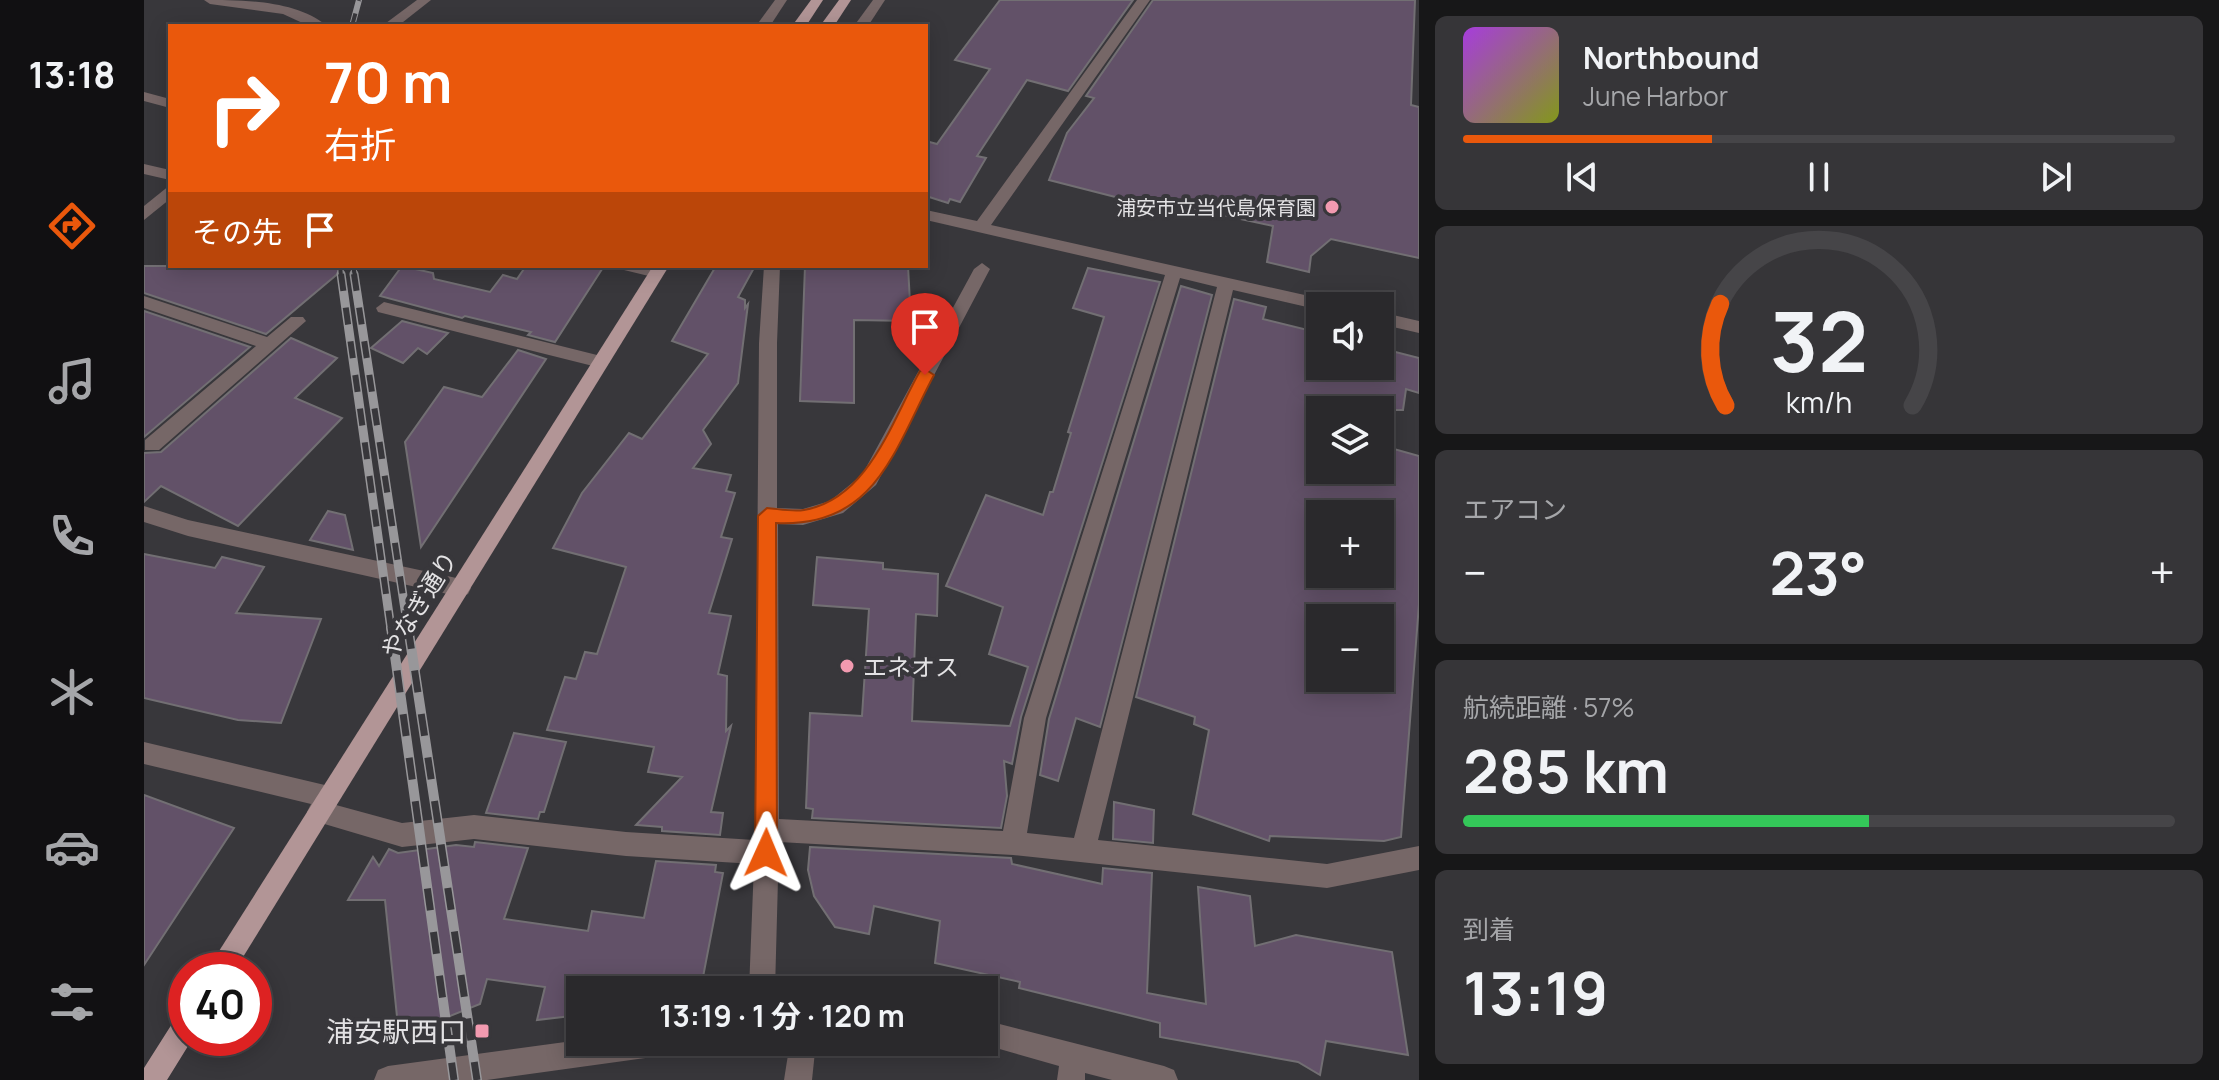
<!DOCTYPE html>
<html lang="ja">
<head>
<meta charset="utf-8">
<style>
  :root { --surface:#2a292c; --page:#363538; --text:#f1f3f6; --muted:#a5a6a9; --line:#464548; --accent:#ea580c }
  body { margin:0; font-family:Manrope,"Noto Sans JP",sans-serif; background:var(--page); color:var(--text); height:100vh; display:flex; flex-direction:column; font-size:30px; white-space:nowrap }
  * { box-sizing:border-box; margin:0 }
  p { font-size:26px; color:var(--muted) }
  .icon { flex:none; width:44px; height:44px; fill:none; stroke:currentColor; stroke-width:2; stroke-linecap:round; stroke-linejoin:round }
  .map { position:relative; flex:1; overflow:hidden }
  .side { display:flex; flex-direction:column; gap:16px; padding:16px; background:#171718; width:800px }
  .side>* { flex:none }
  .hud { position:absolute; left:24px; top:24px; width:760px; height:244px; border-radius:0px; box-shadow:0 4px 20px #0003,0 0 0 2px var(--line); background:#ea580c; color:#fff; overflow:hidden }
  .controls { position:absolute; left:1162px; top:292px; display:grid; gap:16px }
  .controls a { display:grid; place-items:center; width:88px; height:88px; border-radius:0px; background:var(--surface); box-shadow:0 4px 20px #0003,0 0 0 2px var(--line); font-size:40px }
  .speed { position:absolute; left:24px; top:952px; display:flex; gap:16px; font-size:40px; font-weight:700; text-align:center }
  .speed>* { display:grid; place-content:center; width:104px; height:104px; border-radius:50%; background:var(--surface); box-shadow:0 4px 20px #0003,0 0 0 2px var(--line); line-height:1 }
  .speed .limit { border:12px solid #d22; background:#fff; color:#111 }
  .pin { position:absolute; display:grid; place-items:center; width:68px; height:68px; color:#fff; margin:-82px -34px; border-radius:50% 50% 50% 0; rotate:-45deg; box-shadow:0 0 8px #0007 }
  .pin .icon { rotate:45deg }
  .me { position:absolute; width:88px; margin:-44px; rotate:1deg; stroke-linejoin:round; filter:drop-shadow(0 0 6px #0008) }
  .turn { display:flex; align-items:center; gap:28px; height:168px; padding:0 24px; font-size:36px }
  .turn .icon { width:104px; height:104px; stroke-width:2.5 }
  .turn b { display:block; font-size:56px; line-height:68px }
  .then { display:flex; align-items:center; height:76px; padding:0 24px; background:#0003; gap:16px; font-size:30px }
  .big { font-size:60px; font-weight:700; line-height:1.1 }
  .side .tile { flex:1; display:flex; flex-direction:column; justify-content:center; gap:12px; min-width:0; padding:0 28px; border-radius:12px; background:var(--page) }
  .side .dial { align-items:center; gap:0 }
  .dial svg { height:208px; overflow:visible; fill:none; stroke:var(--line); stroke-width:7; stroke-linecap:round; text-anchor:middle }
  .dial text { fill:var(--text); stroke:none }
  .song { display:flex; align-items:center; gap:24px }
  .cover { width:96px; height:96px; border-radius:12px; background:linear-gradient(135deg,hsl(280 70% 55%),hsl(70 70% 35%)) }
  .played { height:8px; border-radius:4px; background:linear-gradient(90deg,var(--accent) 35%,var(--line) 35%) }
  .keys { display:flex; justify-content:space-around; direction:ltr }
  .heat { display:flex; justify-content:space-between; align-items:center; font-size:44px; direction:ltr }
  .charge { height:12px; border-radius:6px; background:linear-gradient(90deg,#34c759 57%,var(--line) 0) }
  .trip { position:absolute; left:422px; top:976px; width:432px; height:80px; border-radius:0px; background:var(--surface); box-shadow:0 4px 20px #0003,0 0 0 2px var(--line); font-weight:700; line-height:80px; text-align:center }
  main { display:flex; flex:1; min-height:0 }
  .tabs { display:flex; flex-direction:column; width:144px; justify-content:space-around; align-items:center; background:#111012; color:var(--muted) }
  .tabs .icon { width:56px; height:56px }
  .tabs .selected { color:var(--accent) }
  .tabs b { font-size:36px; color:var(--text) }
  .map>svg:first-child { display:block }
</style>
</head>
<body>
<main>
<nav class="tabs">
<b>13:18</b>
<svg class="icon selected" aria-label="directions" viewBox="0 0 24 24"><path d="M12 3l9 9-9 9-9-9zM9 14v-3h6M13 9l2 2-2 2"/></svg>
<svg class="icon" aria-label="music" viewBox="0 0 24 24"><path d="M9 18V5l10-2v13"/><circle cx="6" cy="18" r="3"/><circle cx="16" cy="16" r="3"/></svg>
<svg class="icon" aria-label="phone" viewBox="0 0 24 24"><path d="M5 4h4l2 5-3 2q2 4 5 5l2-3 5 2v4C11 20 4 13 5 4z"/></svg>
<svg class="icon" aria-label="climate" viewBox="0 0 24 24"><path d="M12 3v18M4 7l16 10M4 17L20 7"/></svg>
<svg class="icon" aria-label="car" viewBox="0 0 24 24"><path d="M5 17H2v-5l4-1 3-4h7l3 4 3 1v5h-3M9 17h6M6 11h13"/><circle cx="7" cy="17" r="2"/><circle cx="17" cy="17" r="2"/></svg>
<svg class="icon" aria-label="filters" viewBox="0 0 24 24"><path d="M4 7h16M4 17h16"/><circle cx="9" cy="7" r="2"/><circle cx="15" cy="17" r="2"/></svg>
</nav>
<div class="map">
<svg width="1275" height="1080" viewBox="0 0 1275 1080">
  <rect width="100%" height="100%" fill="#38373b"/>
  <!-- building -->
  <g fill="#625168" stroke="#726f73" stroke-width="2" fill-rule="evenodd">
    <path d="M856 0H989L924 91 883 80 833 156 842 158 816 202 806 199 804 203 782 196V141L793 144 846 69 811 60Z"/>
    <path d="M1009 0H1271L1267 105 1275 107V258L1187 239 1167 256 1165 272 1123 262 1129 226 1031 205 1030 212 905 180 923 133 950 98 942 96Z"/>
    <path d="M0 266H203L122 334 0 293Z"/>
    <path d="M258 266 289 273 290 279 346 292 359 275 373 279 382 266H460L411 342 384 335 387 332 321 316 318 318 236 296Z"/>
    <path d="M572 266H611L594 297 601 300V308L604 304 594 383 559 430 567 444 549 468 587 475 582 491 591 493 577 537 588 539 565 613 587 616 574 674 583 676 582 731 587 726 567 812 579 813 576 835 518 831V827L492 825 538 777 504 772 510 747 403 730 421 677 432 679 441 652 453 654 482 567 409 548 438 493 485 433 498 439 564 354 528 341Z"/>
    <path d="M661 266H764L767 321 710 320V403L656 401Z"/>
    <path d="M944 268 1016 282 877 717 868 764 860 761 863 796 857 828 668 818 669 809 662 808 666 713 718 716 725 609 669 605 673 557 739 563V569L794 574 793 616 772 614 768 721 866 726 884 667 845 654 859 607 802 586 842 495 899 515 906 492H909L927 433 924 432 960 317 929 308Z"/>
    <path d="M1037 286 1068 295 956 727 932 718 914 781 896 775 905 719Z"/>
    <path d="M1090 299 1122 307 1119 319 1176 333V366H1236V348L1275 358V393L1262 389 1259 410H1176V470H1236V445L1275 456V604L1257 837 1240 841 1126 836 1125 841 1049 814 1065 730 1050 724 1051 717 992 697ZM1176 514H1236V574H1176ZM1176 618H1236V678H1176Z"/>
    <path d="M0 311 106 347 0 437Z"/>
    <path d="M258 321 304 333 283 354 274 348 259 363 227 348Z"/>
    <path d="M147 338 193 358 151 398 198 418 94 526 17 486 0 502V453L17 452Z"/>
    <path d="M374 350 402 359 277 547 261 442 300 387 338 397Z"/>
    <path d="M184 511 201 515 209 550 166 540Z"/>
    <path d="M0 554 71 568 78 557 120 567 92 613 177 619 137 723 94 720 0 698Z"/>
    <path d="M370 733 422 742 400 812H396L394 819 342 813Z"/>
    <path d="M0 795 90 828 0 965Z"/>
    <path d="M970 802 1010 810 1009 843 969 839Z"/>
    <path d="M331 842 384 848 360 919 444 931 448 911 500 918 512 861 572 865 571 872 579 873 559 977 548 990H436V1015L393 1020 401 987 343 979 336 1004 296 1020 297 1030 255 1036 241 900H204L229 857 235 866 245 849 254 853 312 845 330 847Z"/>
    <path d="M666 847 867 858 868 864 958 884 959 868 1008 873 1003 993 1062 1004 1054 887 1106 896 1111 946 1152 935 1248 952 1264 1055 1182 1041 1176 1075 1154 1062 1016 1037V1023L875 988 876 982 791 963 796 921 730 906 725 934 691 927 670 896 664 870Z"/>
  </g>
  <g fill="none" stroke-linecap="round" stroke-linejoin="round">
    <!-- minor -->
    <g fill="#766767" fill-rule="evenodd">
      <path d="M60 0C98 0 152 0 183 26H165L139 14 66 4Z"/>
      <path d="M273 0H287L254 26H238Z"/>
      <path d="M631 0H643L626 26H612Z"/>
      <path d="M729 0H741L724 26H710Z"/>
      <path d="M993 0H1006L847 225 1183 300 1191 306H1176V310L1089 290 954 840 1183 864 1275 846V870L1183 888 869 855 635 842 631 990H605L610 864 482 856 330 839 258 847 167 820 163 812 167 804 0 764V742L185 786 193 789 197 797 192 805 258 823 330 815 482 832 611 840 615 343 620 266H636L633 343V508L659 509 686 501 718 475 830 269 838 263 846 269 732 485 699 513 659 525 634 524 635 819 859 831 880 718 1021 275 782 220V210L833 221ZM1036 278 1073 287 930 838 883 833 902 718Z"/>
      <path d="M0 92 26 99V108L0 101Z"/>
      <path d="M0 164 26 170V180L0 174Z"/>
      <path d="M26 185V199L0 220V206Z"/>
      <path d="M478 266H511L521 272 513 278 480 270Z"/>
      <path d="M0 296 123 337 147 317H159L162 321 15 450H1V440L112 346 0 308Z"/>
      <path d="M240 302 457 356 466 362 457 368 234 312 232 308Z"/>
      <path d="M1236 312 1275 321V333L1236 324Z"/>
      <path d="M0 506 44 520 317 579 324 582 327 588 324 594 317 597 44 536 0 522Z"/>
      <path d="M840 1020 1020 1066 1030 1070 1034 1080H968L941 1073V1080H913L915 1066 831 1042H840Z"/>
      <path d="M436 1040 536 1042 532 1051 523 1055 343 1080H230L234 1070 244 1066Z"/>
      <path d="M646 1042H672L668 1080H640Z"/>
    </g>
    <!-- major -->
    <g fill="#b29596" fill-rule="evenodd">
      <path d="M667 0H679L662 26H648Z"/>
      <path d="M695 0H707L690 26H676Z"/>
      <path d="M509 266H525L91 970H63Z"/>
      <path d="M42 1012V1038H49L23 1080H0V1068L33 1016Z"/>
    </g>
    <defs>
      <g id="rail-far2">
        <path d="M208 26 215 0"/>
        <path d="M196 266 197 276"/>
        <path d="M209 266 211 276"/>
      </g>
      <g id="rail-far1">
        <path d="M197 274 247 629"/>
        <path d="M210 274 264 629"/>
      </g>
      <g id="rail">
        <path d="M247 627 310 1080"/>
        <path d="M264 627 333 1080"/>
      </g>
    </defs>
    <!-- rail-far2 casing -->
    <use href="#rail-far2" stroke="#98979a" stroke-width="6"/>
    <!-- rail-far1 casing -->
    <use href="#rail-far1" stroke="#98979a" stroke-width="9"/>
    <!-- rail casing -->
    <use href="#rail" stroke="#98979a" stroke-width="10"/>
    <!-- rail-far2 -->
    <use href="#rail-far2" stroke="#38373b" stroke-width="4" stroke-dasharray="13" stroke-linecap="butt"/>
    <!-- rail-far1 -->
    <use href="#rail-far1" stroke="#38373b" stroke-width="6" stroke-dasharray="17" stroke-linecap="butt"/>
    <!-- rail -->
    <use href="#rail" stroke="#38373b" stroke-width="7" stroke-dasharray="22" stroke-linecap="butt"/>
  </g>
  <!-- route -->
  <path fill="#ea580c" stroke="#983908" stroke-width="2" d="M781 369 790 375C750 450 732 528 632 523L633 853 630 861 622 864 614 861 611 853 614 516 623 508C635 509 649 512 660 510 725 499 748 420 776 371Z"/>
  <!-- markers -->
  <g fill="#f29ab0" stroke="#38373b" stroke-width="3">
    <circle cx="1188" cy="207" r="8"/>
    <circle cx="703" cy="666" r="8"/>
    <rect x="330" y="1023" width="16" height="16" rx="4"/>
  </g>
  <g text-anchor="middle" dominant-baseline="central" stroke-width="8" stroke-linejoin="round" paint-order="stroke">
    <!-- far-poi labels -->
    <g font-size="20" fill="#e3e2e4" stroke="#38373b" text-anchor="end">
      <text x="1172" y="207">浦安市立当代島保育園</text>
    </g>
    <!-- street labels -->
    <g font-size="24" fill="#e3e2e4" stroke="#38373b">
      <text transform="translate(274 604) rotate(-58)">やなぎ通り</text>
    </g>
    <!-- poi labels -->
    <g font-size="24" fill="#e3e2e4" stroke="#38373b" text-anchor="start">
      <text x="719" y="666">エネオス</text>
    </g>
    <!-- near-poi labels -->
    <g font-size="28" fill="#e3e2e4" stroke="#38373b" text-anchor="end">
      <text x="322" y="1031">浦安駅西口</text>
    </g>
  </g>
</svg>
<div class="controls">
<a><svg class="icon" aria-label="sound" viewBox="0 0 24 24"><path d="M4 9h4l5-4v14l-5-4H4zM17 9q2 3 0 6"/></svg></a>
<a><svg class="icon" aria-label="layers" viewBox="0 0 24 24"><path d="M12 4l9 5-9 5-9-5zM3 14l9 5 9-5"/></svg></a>
<a>+</a>
<a>−</a>
</div>
<div class="speed"><div class="limit">40</div></div>
<div class="pin" style="left:781px;top:375px;background:#d93025"><svg class="icon" aria-label="arrive" viewBox="0 0 24 24"><path d="M6 21V4h12l-3 4 3 4H6"/></svg></div>
<svg class="me" style="left:622px;top:853px" viewBox="-20 -20 40 40"><path d="M0-17L14 15 0 8-14 15z" fill="#ea580c" stroke="#fff" stroke-width="4"/></svg>
<div class="trip">13:19 · 1 分 · 120 m</div>
<div class="hud">
<div class="turn"><svg class="icon" aria-label="right" viewBox="0 0 24 24"><path d="M7 20v-9h11M14 6l5 5-5 5"/></svg><div><b>70 m</b>右折</div></div>
<div class="then">その先<svg class="icon" aria-label="arrive" viewBox="0 0 24 24"><path d="M6 21V4h12l-3 4 3 4H6"/></svg></div>
</div>
</div>
<section class="side">
<div class="tile">
<div class="song"><i class="cover"></i><div><b>Northbound</b><p>June Harbor</p></div></div>
<div class="played"></div>
<div class="keys"><svg class="icon" aria-label="previous" viewBox="0 0 24 24"><path d="M18 5L8 12l10 7zM5 5v14"/></svg><svg class="icon" aria-label="pause" viewBox="0 0 24 24"><path d="M8 5v14M16 5v14"/></svg><svg class="icon" aria-label="next" viewBox="0 0 24 24"><path d="M6 5l10 7-10 7zM19 5v14"/></svg></div>
</div>
<div class="tile dial"><svg viewBox="0 0 100 80">
<path d="M14 69A42 42 0 1 1 86 69"/>
<path d="M14 69A42 42 0 0 1 12 30" stroke="#ea580c"/>
<text x="50" y="56" font-size="32" font-weight="700">32</text>
<text x="50" y="72" font-size="11">km/h</text>
</svg></div>
<div class="tile"><p>エアコン</p>
<div class="heat"><a>−</a><b class="big">23°</b><a>+</a></div>
</div>
<div class="tile"><p>航続距離 · 57%</p><b class="big">285 km</b><div class="charge"></div></div>
<div class="tile"><p>到着</p><b class="big">13:19</b></div>
</section>
</main>
</body>
</html>
